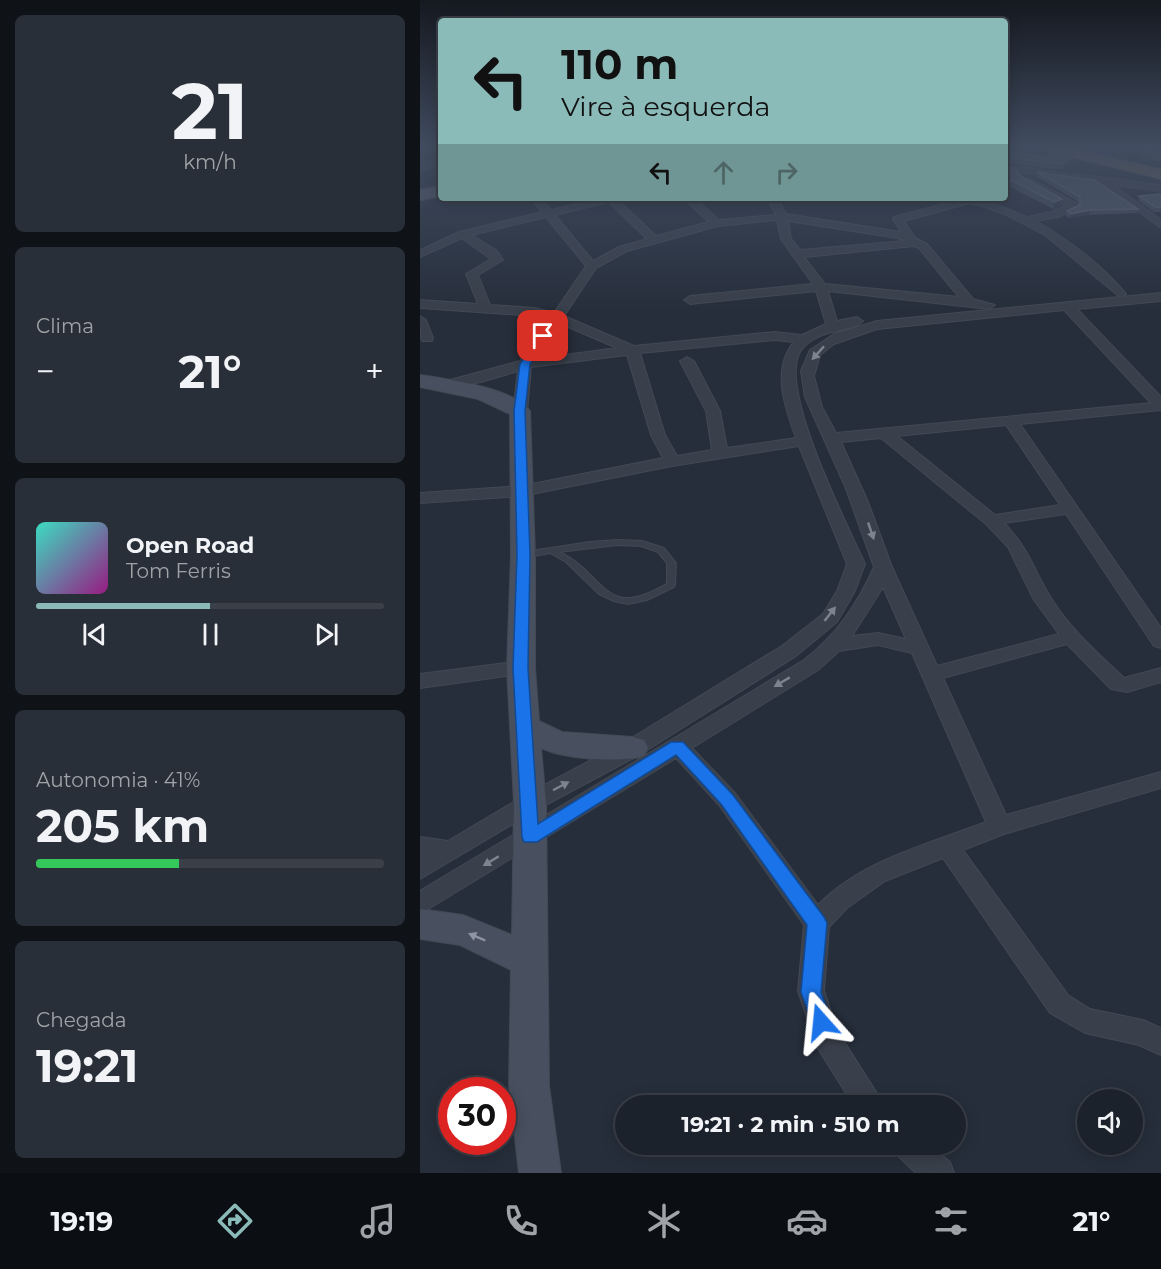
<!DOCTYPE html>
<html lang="pt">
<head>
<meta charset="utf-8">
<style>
  :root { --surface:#1c222c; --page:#292f38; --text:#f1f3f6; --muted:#a0a4a9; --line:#3a3f48; --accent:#8bbbb9 }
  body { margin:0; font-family:Montserrat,sans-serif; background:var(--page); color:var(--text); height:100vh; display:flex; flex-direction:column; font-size:22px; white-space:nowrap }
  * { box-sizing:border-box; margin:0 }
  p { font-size:20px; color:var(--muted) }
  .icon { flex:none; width:33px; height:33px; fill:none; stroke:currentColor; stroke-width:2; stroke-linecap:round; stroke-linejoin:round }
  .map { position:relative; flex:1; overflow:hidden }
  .panel { display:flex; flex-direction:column; gap:15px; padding:15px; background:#0f1318; width:420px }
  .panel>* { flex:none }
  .hud { position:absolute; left:18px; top:18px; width:570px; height:183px; border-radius:6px; box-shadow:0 3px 15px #0003,0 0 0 2px var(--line); background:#8bbbb9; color:#111; overflow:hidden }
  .fabs { position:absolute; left:657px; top:1089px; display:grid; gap:12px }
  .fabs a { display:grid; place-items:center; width:66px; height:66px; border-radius:50%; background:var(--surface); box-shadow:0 3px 15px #0003,0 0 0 2px var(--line); font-size:30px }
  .speed { position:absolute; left:18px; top:1077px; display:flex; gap:12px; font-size:30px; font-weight:700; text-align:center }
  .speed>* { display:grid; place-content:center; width:78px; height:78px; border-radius:50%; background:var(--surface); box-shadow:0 3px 15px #0003,0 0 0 2px var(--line); line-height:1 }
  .speed .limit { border:9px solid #d22; background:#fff; color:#111 }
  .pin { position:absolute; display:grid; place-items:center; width:51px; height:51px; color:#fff; margin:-26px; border-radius:12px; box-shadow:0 3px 9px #0006 }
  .me { position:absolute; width:66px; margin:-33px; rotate:342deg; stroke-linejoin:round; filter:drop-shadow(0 0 4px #0008) }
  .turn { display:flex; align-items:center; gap:21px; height:126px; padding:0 24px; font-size:27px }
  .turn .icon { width:78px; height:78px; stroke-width:2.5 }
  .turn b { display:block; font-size:42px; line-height:51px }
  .lanes { display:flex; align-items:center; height:57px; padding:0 24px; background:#0003; justify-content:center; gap:30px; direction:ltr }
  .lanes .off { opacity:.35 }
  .big { font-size:45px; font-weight:700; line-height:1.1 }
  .panel .card { flex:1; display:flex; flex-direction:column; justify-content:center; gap:9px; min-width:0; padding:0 21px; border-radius:9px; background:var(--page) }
  .panel .dial { align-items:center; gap:0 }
  .dial b { font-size:78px; line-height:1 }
  .song { display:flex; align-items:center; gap:18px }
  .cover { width:72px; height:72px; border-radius:9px; background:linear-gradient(135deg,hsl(170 70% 55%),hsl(310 70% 35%)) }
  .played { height:6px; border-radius:3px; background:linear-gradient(90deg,var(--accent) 50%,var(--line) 50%) }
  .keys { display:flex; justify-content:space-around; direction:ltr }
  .heat { display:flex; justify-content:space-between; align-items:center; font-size:33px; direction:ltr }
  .charge { height:9px; border-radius:4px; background:linear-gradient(90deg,#34c759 41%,var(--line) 0) }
  .trip { position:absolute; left:195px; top:1095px; width:351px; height:60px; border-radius:30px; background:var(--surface); box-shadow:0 3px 15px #0003,0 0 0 2px var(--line); font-weight:700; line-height:60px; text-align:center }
  .tab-bar { display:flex; height:96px; justify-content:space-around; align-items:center; background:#0b0e12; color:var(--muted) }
  .tab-bar .icon { width:42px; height:42px }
  .tab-bar .on { color:var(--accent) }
  .tab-bar b { font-size:27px; color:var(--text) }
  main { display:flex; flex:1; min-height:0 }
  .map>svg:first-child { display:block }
</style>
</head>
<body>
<main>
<section class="panel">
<div class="card dial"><b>21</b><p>km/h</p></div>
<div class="card"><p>Clima</p>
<div class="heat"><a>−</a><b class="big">21°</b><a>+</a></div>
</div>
<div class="card">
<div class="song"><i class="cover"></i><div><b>Open Road</b><p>Tom Ferris</p></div></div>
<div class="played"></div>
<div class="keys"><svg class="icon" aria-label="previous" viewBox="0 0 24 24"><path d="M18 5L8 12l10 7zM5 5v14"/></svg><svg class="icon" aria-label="pause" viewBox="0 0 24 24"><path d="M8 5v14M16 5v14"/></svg><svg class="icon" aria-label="next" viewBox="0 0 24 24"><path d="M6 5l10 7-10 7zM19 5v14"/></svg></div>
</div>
<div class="card"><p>Autonomia · 41%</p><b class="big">205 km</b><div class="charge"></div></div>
<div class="card"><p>Chegada</p><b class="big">19:21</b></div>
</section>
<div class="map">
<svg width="741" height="1173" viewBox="0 0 741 1173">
  <rect width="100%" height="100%" fill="#262e3b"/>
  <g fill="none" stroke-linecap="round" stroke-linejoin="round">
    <defs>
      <path id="lane" d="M197 540 222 541 244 548 256 563 255 585 254 587 227 600 208 604 194 601 179 594 146 562 130 553 104 558 100 555 104 552 170 542ZM197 545 221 546 238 552 247 563V584C235 590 221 598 207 598 188 598 176 579 162 567 155 561 148 556 139 552Z"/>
      <g id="street">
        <path d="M21 157V163L0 171V165Z"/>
        <path d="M585 165 741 185V191L693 185 741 220V228L679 183 585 171Z"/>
        <path d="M608 178 658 204V208L638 217 616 221C648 240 682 265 706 294L701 297 741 293V301L657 309 741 397V410L600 424 741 628V648L734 646 646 514 584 523C610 550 613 569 631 598 650 629 678 653 704 678L741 668V682L707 692 691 689 647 644 523 678 586 815 741 772V788L584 834 543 850 648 995 670 1009 723 1020 741 1028V1055L719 1045 665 1033 630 1013 523 858 465 881 427 908 409 927 404 991 418 1032 465 1106H434L397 1047 378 991 384 925 299 805 256 758 0 914V891L384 660C417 634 437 605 454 567L425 486 385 397 381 371 390 350 414 334 457 321 700 297 625 235 587 215 565 207 550 203 484 221 495 238 507 244 553 299 575 305 569 309 408 291 417 321 437 317 443 321C430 333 399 328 382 349 354 382 428 526 445 564L435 591 417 622 376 656 221 754 118 809 0 879V857L2 856 0 855V837L28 841 102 797 205 742 362 646 403 614 417 591 427 564 379 446 252 466 102 496 0 503V493L102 486 243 458 231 435 207 355 111 367 107 411 100 415 93 411 98 371 61 382 19 389V383L100 361 129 319 115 316 0 308V300L58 304 46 274 71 259 42 238 0 257V250L39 232 122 212 110 198H120L131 210 182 198H200L198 200 236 236 289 222 263 198H274L299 220 356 215 347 198H357L366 214 481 232 473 219 474 217 538 200 537 198H554L572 203 607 217 631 212 646 206 605 183 603 181ZM189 202 227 239 199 247 173 261 135 215ZM126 217 166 266 134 313 115 308 70 305 58 275 83 260 77 251 52 235ZM357 220 361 239 393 284 270 296 264 300 270 304 396 291 406 324 382 335 355 332 214 346 144 316 176 268 207 251 298 226ZM368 221 478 238 484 241 380 250 371 239ZM494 246 499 248 539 297 405 284 384 257ZM644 310 731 403 416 433 402 407 394 376 400 355 414 344 457 329ZM139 323 197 348 115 359ZM355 340 374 342C351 369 365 408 376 438L307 448 300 411 274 361 267 357 260 361 286 411 292 450 257 456 245 435 220 353ZM586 425 640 505 575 515 477 436ZM461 438 566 524 588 547 614 600 639 634 517 666 472 567 448 502 421 442ZM463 587 486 639 458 633 432 636ZM458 645 492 653 566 822C508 844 442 860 398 905L315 793 272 748 398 670 419 651Z"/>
        <path d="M0 316 6 320 13 338 12 341H2L1 338Z"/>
        <path d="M101 661 108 663 111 668 108 673 0 688V674Z"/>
        <path d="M471 1144H509L530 1162 534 1173H496L476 1154Z"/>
      </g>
      <g id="secondary">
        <path d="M731 147H741V151L733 150Z"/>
        <path d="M0 375C27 379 94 388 110 411L115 555V668L119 721 142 732 213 737 224 740 228 748 224 756C199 763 145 759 121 748L126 803 129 1086 141 1173H99L89 1086 91 970 40 945 0 939V909L43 915 92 935 94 803 87 668 91 555 90 414 58 399 0 387Z"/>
      </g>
      <path id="primary" d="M21 186V196L0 200V190Z"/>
      <path id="highway" d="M619 147H646L741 169V179L621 150Z"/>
    </defs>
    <!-- lane casing -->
    <use href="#lane" stroke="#424954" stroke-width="2"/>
    <!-- street casing -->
    <use href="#street" stroke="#424954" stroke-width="2"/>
    <!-- secondary casing -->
    <use href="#secondary" stroke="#424954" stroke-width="2"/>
    <!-- primary casing -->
    <use href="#primary" stroke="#424954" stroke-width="3"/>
    <!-- highway casing -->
    <use href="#highway" stroke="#444b56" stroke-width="2"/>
    <!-- lane -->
    <use href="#lane" fill="#39404b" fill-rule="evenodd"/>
    <!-- street -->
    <use href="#street" fill="#39404b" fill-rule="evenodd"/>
    <!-- secondary -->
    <use href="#secondary" fill="#484f5e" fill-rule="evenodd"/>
    <!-- primary -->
    <use href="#primary" fill="#575f6b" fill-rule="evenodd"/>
    <!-- highway -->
    <use href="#highway" fill="#716757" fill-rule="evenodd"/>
  </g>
  <!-- wall -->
  <g fill="#414a5a">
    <path d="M682 147H732L741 148V162L721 157 722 154Z"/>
    <path d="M585 150 628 157H651L650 163 642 170 585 163Z"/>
    <path d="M585 166 642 199 641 206 633 209 585 184Z"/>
    <path d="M617 172 718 209 717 213 669 215 650 218 646 216 647 211 659 206V202L617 177Z"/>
    <path d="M741 194V212H734L719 201V196Z"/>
  </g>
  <!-- shaded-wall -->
  <g fill="#313a49">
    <path d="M651 157 650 163 642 170 643 164Z"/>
    <path d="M642 199 641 206 633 209 634 202Z"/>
    <path d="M670 210 669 215 650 218 651 214Z"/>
  </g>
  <!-- building -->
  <g fill="#4d5766" stroke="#5e6675" stroke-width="1.5">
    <path d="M708 147H732L741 148V157L722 152 727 150Z"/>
    <path d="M585 150 628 157 632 153 651 157 643 164 586 157 585 158Z"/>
    <path d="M585 166 595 168 602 177 642 199 634 202 585 177Z"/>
    <path d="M617 172 674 180 718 209 670 210 651 214 647 211 660 205V197Z"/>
    <path d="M741 194V207H735L719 196Z"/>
  </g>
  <!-- one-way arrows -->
  <defs><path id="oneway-solid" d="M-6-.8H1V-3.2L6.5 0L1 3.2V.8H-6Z" transform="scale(1.5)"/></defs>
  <g fill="#7d848f">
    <use href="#oneway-solid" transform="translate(398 353) rotate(132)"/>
    <use href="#oneway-solid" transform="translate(451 531) rotate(71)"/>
    <use href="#oneway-solid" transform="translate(410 614) rotate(-52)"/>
    <use href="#oneway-solid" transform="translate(362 682) rotate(149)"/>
    <use href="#oneway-solid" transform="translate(141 786) rotate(-28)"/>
    <use href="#oneway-solid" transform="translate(71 861) rotate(149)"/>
  </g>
  <use fill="#8f95a2" href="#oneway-solid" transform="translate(57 937) rotate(-157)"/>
  <!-- sky -->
  <linearGradient id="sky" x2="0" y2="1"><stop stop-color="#151920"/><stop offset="0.47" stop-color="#414c60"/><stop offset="1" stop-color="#414c60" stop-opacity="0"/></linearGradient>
  <rect width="741" height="311" fill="url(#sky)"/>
  <!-- route -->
  <path fill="#1a73e8" stroke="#114b97" stroke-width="1.5" d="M120 334 128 336 110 364 105 411 110 555 108 668 118 824 251 742H263L313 795 404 917 407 923 401 992 412 1022 409 1029 401 1032 394 1029 381 992 387 925 301 804 256 755 117 842H104L102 837 93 668 97 555 94 411 100 364Z"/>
</svg>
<div class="fabs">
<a><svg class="icon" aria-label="sound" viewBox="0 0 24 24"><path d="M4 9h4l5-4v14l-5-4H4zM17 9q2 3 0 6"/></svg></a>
</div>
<div class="speed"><div class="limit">30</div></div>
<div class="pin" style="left:123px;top:336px;background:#d93025"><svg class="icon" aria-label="arrive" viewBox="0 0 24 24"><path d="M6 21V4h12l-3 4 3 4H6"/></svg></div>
<svg class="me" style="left:401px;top:1022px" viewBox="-20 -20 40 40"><path d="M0-17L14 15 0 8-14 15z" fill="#1a73e8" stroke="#fff" stroke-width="4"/></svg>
<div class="trip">19:21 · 2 min · 510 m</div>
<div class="hud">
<div class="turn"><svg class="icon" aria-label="left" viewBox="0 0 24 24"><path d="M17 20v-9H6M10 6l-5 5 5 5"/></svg><div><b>110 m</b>Vire à esquerda</div></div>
<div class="lanes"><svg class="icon" aria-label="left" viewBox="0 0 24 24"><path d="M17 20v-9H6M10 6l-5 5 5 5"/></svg><svg class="icon off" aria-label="ahead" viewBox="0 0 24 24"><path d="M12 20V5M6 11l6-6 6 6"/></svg><svg class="icon off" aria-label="right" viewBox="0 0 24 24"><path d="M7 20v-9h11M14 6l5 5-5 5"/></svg></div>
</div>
</div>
</main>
<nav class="tab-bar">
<b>19:19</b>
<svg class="icon on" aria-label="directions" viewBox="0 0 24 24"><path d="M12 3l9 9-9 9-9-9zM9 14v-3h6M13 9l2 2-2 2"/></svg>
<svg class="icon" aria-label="music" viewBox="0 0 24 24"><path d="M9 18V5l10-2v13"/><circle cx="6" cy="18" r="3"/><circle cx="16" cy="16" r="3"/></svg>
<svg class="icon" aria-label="phone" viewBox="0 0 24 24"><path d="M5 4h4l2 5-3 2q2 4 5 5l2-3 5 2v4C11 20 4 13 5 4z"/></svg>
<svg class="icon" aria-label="climate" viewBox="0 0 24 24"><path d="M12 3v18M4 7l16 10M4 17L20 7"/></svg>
<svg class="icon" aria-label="car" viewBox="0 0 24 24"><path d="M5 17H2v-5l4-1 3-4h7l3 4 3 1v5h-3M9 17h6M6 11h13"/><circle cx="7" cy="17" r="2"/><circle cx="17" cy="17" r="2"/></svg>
<svg class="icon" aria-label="filters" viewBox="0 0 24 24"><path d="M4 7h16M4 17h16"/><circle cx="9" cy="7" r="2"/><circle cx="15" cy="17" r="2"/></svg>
<b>21°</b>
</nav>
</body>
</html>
